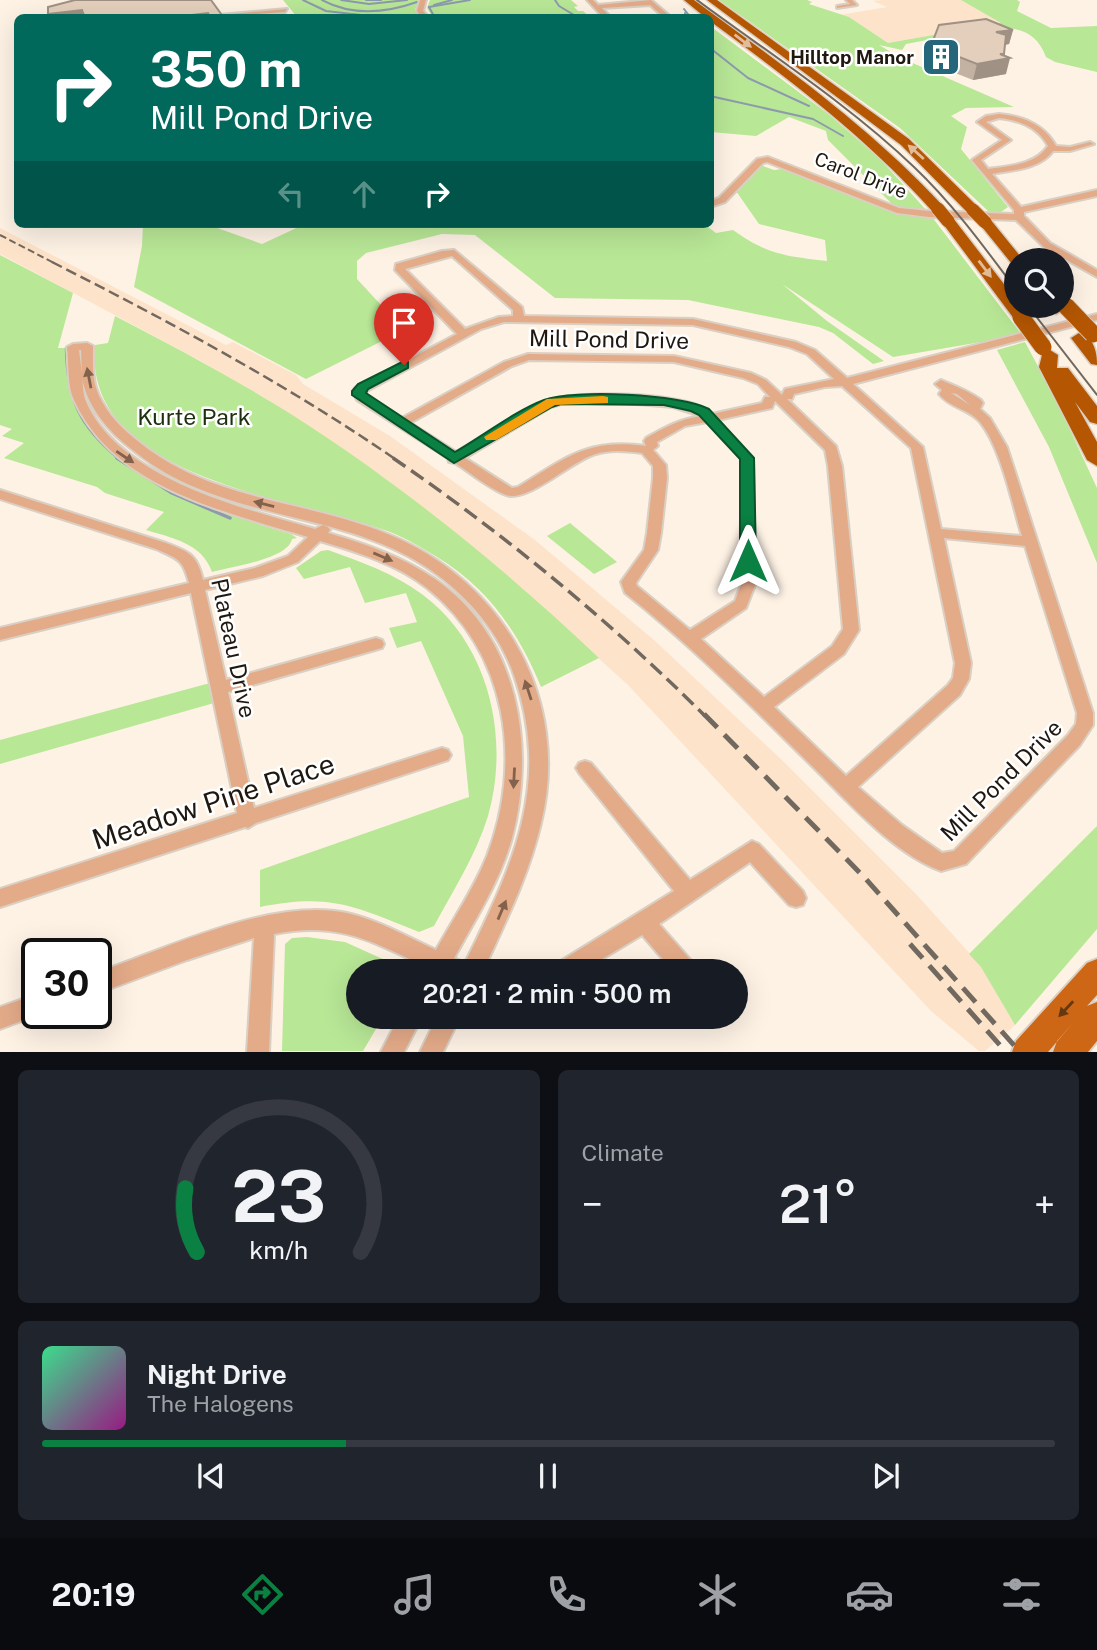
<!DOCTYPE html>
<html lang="en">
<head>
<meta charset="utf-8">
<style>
  :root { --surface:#171b24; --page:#20242c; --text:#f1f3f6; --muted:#9ea1a6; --line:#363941; --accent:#0b8043 }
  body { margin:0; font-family:"Public Sans",sans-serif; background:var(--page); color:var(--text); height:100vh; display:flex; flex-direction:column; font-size:26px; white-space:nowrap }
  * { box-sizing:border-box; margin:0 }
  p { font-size:23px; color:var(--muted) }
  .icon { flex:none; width:38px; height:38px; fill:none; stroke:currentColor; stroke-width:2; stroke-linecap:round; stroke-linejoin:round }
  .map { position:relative; height:1052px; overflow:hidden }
  .details { display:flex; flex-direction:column; gap:18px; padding:18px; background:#0d0f14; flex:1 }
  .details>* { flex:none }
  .hud { position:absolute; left:14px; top:14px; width:700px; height:214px; border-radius:10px; box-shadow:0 7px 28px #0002; background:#00695c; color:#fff; overflow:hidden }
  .fabs { position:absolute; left:1004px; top:248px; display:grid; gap:14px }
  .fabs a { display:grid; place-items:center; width:70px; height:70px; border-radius:50%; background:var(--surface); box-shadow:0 7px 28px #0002; font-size:35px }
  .speed { position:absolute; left:21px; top:938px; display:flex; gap:14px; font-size:35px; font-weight:700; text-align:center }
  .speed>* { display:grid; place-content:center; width:91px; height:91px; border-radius:50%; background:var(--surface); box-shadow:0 7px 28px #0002; line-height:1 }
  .speed .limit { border:4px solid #111; border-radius:10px; background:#fff; color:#111 }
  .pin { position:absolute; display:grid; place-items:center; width:60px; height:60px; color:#fff; margin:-72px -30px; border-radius:50% 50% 50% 0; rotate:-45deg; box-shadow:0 0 7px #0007 }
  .pin .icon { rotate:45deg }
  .me { position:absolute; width:77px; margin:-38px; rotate:0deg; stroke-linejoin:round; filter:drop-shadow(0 0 5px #0008) }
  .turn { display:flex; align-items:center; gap:24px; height:147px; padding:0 21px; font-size:32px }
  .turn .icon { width:91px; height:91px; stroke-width:2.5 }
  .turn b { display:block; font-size:49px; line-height:60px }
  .lanes { display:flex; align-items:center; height:66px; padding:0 21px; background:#0003; justify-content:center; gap:35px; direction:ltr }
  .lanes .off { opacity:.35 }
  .big { font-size:52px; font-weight:600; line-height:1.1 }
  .details .tile { flex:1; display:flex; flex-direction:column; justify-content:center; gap:10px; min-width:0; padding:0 24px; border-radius:10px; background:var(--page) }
  .details .dial { align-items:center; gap:0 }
  .dial svg { height:182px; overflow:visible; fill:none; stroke:var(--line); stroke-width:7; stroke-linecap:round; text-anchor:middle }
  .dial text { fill:var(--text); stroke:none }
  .song { display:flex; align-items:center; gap:21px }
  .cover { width:84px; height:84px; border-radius:10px; background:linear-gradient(135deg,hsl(150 70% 55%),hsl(310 70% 35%)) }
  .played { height:7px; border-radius:4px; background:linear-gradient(90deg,var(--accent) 30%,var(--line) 30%) }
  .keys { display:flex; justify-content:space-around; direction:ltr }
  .heat { display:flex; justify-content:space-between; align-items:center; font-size:38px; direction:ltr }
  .details .tiles { flex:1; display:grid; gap:18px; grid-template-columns:1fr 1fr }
  .tile:last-child { grid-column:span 2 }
  .trip { position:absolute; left:346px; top:959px; width:402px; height:70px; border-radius:35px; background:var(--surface); box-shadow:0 7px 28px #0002; font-weight:600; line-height:70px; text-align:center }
  .tabs { display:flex; height:112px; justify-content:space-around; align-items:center; background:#090b0e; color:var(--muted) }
  .tabs .icon { width:49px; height:49px }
  .tabs .selected { color:var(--accent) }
  .tabs b { font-size:32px; color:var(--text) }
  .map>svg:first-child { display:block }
</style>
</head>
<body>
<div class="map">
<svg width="1097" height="1052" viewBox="0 0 1097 1052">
  <rect width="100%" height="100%" fill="#fef2e5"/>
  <!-- built -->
  <g fill="#fde3c9">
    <path d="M882 0H961L1002 23 888 43 849 17 840 15 887 7 873 1Z"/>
    <path d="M0 228 226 345 233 342 296 375 303 384 390 436 535 540 654 640 784 762 917 895 981 966 1015 1025 985 1051H979L931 1011 628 685 524 591 386 479 275 404 201 361 0 254Z"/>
  </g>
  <!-- green -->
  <g fill="#b8e796">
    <path d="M283 0H419L415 10 421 17H297Z"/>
    <path d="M430 0H571L578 6 574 7 578 11H583L590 17H433L427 8Z"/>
    <path d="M719 0H807L812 2 809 4 849 17 888 43 1001 23 961 0H1017L1020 2 1017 11 1051 28 1097 26V72L1055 62 1046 57C1037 33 1021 28 997 27L906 44 902 50 879 45 901 58 1014 107 966 108 951 116 967 127 961 149 1008 207 998 214 988 211 900 128Z"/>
    <path d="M710 26 827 113 880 159 928 212 895 207 828 140 826 131 789 117 756 136 711 132Z"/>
    <path d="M760 165 774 170 790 168 875 206 932 217 1022 335 893 357 782 284 827 321 884 361 873 364 833 333 819 327 688 300 555 298 475 235 442 234 366 253 357 261V279L404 330 306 379 134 287 142 246 143 224H206L262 244 305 224H704L716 233 733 230C768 255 785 256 827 261L825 240 759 224 736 191Z"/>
    <path d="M0 255 73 293 58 348H69C68 364 67 379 72 395 95 471 222 514 291 534L297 538 292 539C288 559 231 567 212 572 202 543 172 538 146 530L164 512 105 493 97 487 4 458 24 443 2 436 12 429 0 425Z"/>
    <path d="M115 316C169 344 222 372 273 403 390 475 500 564 599 658L541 687C519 633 488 588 437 557 422 548 406 538 390 532 300 499 82 480 95 345L108 343Z"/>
    <path d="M1025 342 1057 402 1097 488V563L1049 447 997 350Z"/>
    <path d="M570 523 617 562 594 574 547 536Z"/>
    <path d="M328 550C361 562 394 573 423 595 490 645 510 739 488 816 476 855 453 891 434 926L419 932C354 906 330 893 260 907V870L469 797 463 736 421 641 397 648 389 628 417 622 406 593 365 603 350 567 304 579 296 568 321 551Z"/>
    <path d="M210 683 214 703 0 764V740Z"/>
    <path d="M1097 826V929L1015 1025 981 967 969 954Z"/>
    <path d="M307 937 345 942 396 965 400 971H359V1017H383L363 1051H282L285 944 292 938Z"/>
  </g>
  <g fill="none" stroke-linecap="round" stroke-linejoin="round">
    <!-- stream-far2 -->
    <g stroke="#8d9aad" stroke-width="2">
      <path d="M303 0 326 11 388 18"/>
      <path d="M322 0C352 16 386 13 417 2"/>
      <path d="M341 0 369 4 407 0"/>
      <path d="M366 0H381"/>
      <path d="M555 0 559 6 579 18"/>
      <path d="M434 5 452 0"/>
      <path d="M429 7 470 0"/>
      <path d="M429 7 435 18"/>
      <path d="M684 9 691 18"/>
      <path d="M685 13 686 18"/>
      <path d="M710 48 748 78 809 106"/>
      <path d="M710 96 813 119 843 136"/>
    </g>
    <!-- stream-far1 -->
    <path stroke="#8d9aad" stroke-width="2.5" d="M66 348C67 399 79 426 119 459"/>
    <!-- stream -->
    <path stroke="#8d9aad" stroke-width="3.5" d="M117 458 172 493 230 518"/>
    <defs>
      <g id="minor">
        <path d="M420 0H426L423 11 429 18H422L417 11Z"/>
        <path d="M587 0H593L598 5 651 0 672 18H665L650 5 602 8 611 18H604Z"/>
        <path d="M846 0H852L857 5 837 8V6L850 4Z"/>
        <path d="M287 9 285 12 217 17 220 15Z"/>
        <path d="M999 114C1023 116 1044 124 1056 146L1070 147 1090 142 1094 144 1070 151H1053C1040 169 1013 170 992 174L1021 207 1097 190V196L1024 212V216L1050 243 1097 270V277L1044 247 1016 220 929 217 897 213 767 162 763 163 725 202 710 207V201L719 198 757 159 768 157 899 208 929 211 1014 214V210L972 160 1002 140 977 122 986 116ZM999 118C1019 120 1038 127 1048 146 1035 165 1009 166 988 169L981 160 1011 140 986 122Z"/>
        <path d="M454 250 522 307 524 316 693 319 796 342 815 350 847 378 1097 314V320L853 384 923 447 941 529 1022 536C1012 503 1001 448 980 422 969 409 950 408 939 394L942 390 935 384 941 380C957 387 967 390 981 400L983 403 980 409 990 418 1007 447 1093 713V725L1080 745 966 864 941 871C891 852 847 800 809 763 749 704 691 645 625 593L621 582 644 550 647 533 653 478V466L642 453C626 451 609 449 593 455 571 462 527 503 506 495 488 488 471 473 455 463L449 462 448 458 357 400 353 391 355 388 457 334 395 270 396 264 442 251ZM452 256 513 310V316L499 317 465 329 405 269ZM504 322 693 325 789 347 807 354 834 379 785 389 782 395 766 380 751 373 674 356 528 354 504 362 402 418 366 395 365 392 481 329ZM529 360 674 362 743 378 758 384 770 397H765L762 403 712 414C691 391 573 390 545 401 518 411 482 437 456 452L410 423 512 366ZM842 386 911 448 955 663 953 678 948 685 846 776 774 707 844 654 859 630 842 466 836 446 787 399H792L794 394 825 387ZM951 393 957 394 970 405ZM775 401 825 450 828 466 843 629 832 646 764 697 701 639 746 608 755 585 753 458 718 420 772 408ZM613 402 673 407 701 416C679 419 664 428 646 438L644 441 646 446C587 438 565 458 518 487L512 488 465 458 551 407 561 404ZM707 422 741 459V585L735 601 690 630 637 586 636 583 658 550 661 533 667 478 666 465 653 450 658 446 657 442 685 426ZM944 538 1025 546 1077 713 1076 724 1068 735 954 851 942 853 902 825 858 787 960 695 969 679 971 663Z"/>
        <path d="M87 343 93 346C93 360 92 375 96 388 103 409 118 425 134 438 211 503 302 498 390 535 504 582 571 701 541 823 529 875 505 923 483 971H426L427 967C371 941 338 921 274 934L269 1052H247L254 938 187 960 96 994V973C168 948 272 897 347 913 378 920 408 937 436 950 453 919 474 889 487 856 523 762 508 653 427 588 397 564 357 552 320 541L298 562 263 576 205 590 226 680 376 638 382 640 384 644 382 648 228 692 254 808 442 748 448 750 451 755 448 760 256 823 248 828 245 827 0 907V889L237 813 191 593 0 640V628L189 583C183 559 178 559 156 549L0 499V490L166 543C189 552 197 554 203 580L255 568 288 556 308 537C223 511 114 488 74 400 67 386 69 363 67 347L73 344ZM79 350H81L82 374ZM82 378C87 404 104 426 124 443 142 458 160 471 181 481 277 527 387 517 466 600 487 621 504 647 514 675 552 784 513 865 465 963L454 958C475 920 500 881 512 838 536 746 519 637 435 579 403 557 366 544 328 533L330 530 328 527 323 525 315 529C242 508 116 478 85 399 83 393 83 384 82 378Z"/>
        <path d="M585 761 591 763 690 880 752 841 759 844 803 891 806 898 803 905 796 907 789 905 750 862 659 924 694 964 697 971H673L642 935 582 971H553L556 964 674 891 579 773 576 768 579 763Z"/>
        <path d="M37 994V1013H43L0 1029V1007Z"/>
        <path d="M399 1017H422L404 1052H381Z"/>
        <path d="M437 1017H460L443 1052H420Z"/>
      </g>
      <path id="major" d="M1097 959V995L1087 1006 1097 1002V1041L1088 1052H1053L1057 1041 1073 1023 1048 1052H1012L1016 1041 1087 963Z"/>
      <g id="highway">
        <path d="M684 0H694C781 64 869 126 943 206V212H933C867 138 790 80 710 21V18H706Z"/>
        <path d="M707 0H717L909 139 978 207V213H968L901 145Z"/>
        <path d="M948 217 953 218 1017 301V306H1021L1029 317 1027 320H1015L941 221Z"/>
        <path d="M985 218 990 219 1024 261H1017V265L1012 264 978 222Z"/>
        <path d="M1046 306H1062L1064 309 1056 314 1050 312Z"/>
        <path d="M1079 333C1094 337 1097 352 1097 365L1091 364 1071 338Z"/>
        <path d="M1050 350 1058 355 1057 368H1068L1097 406V424L1090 422 1075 402 1097 442V466L1087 460 1039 367 1042 355Z"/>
      </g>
    </defs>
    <!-- minor casing -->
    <use href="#minor" stroke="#dacfc3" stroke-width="4"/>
    <!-- major casing -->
    <use href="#major" stroke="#dacfc3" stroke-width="4"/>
    <!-- highway casing -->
    <use href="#highway" stroke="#dacfc3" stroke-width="3"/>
    <!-- minor -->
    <use href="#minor" fill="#e4ab89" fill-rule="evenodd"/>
    <!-- major -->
    <use href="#major" fill="#cd6715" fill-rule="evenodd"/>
    <!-- highway -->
    <use href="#highway" fill="#b55702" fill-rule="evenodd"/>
    <!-- tram -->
    <g stroke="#71685f" stroke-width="2">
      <path d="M697 0C770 54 848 104 914 167 953 204 985 248 1017 291"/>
      <path d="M1028 306 1097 395"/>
    </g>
    <!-- rail-far3 -->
    <path stroke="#71685f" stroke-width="2" stroke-dasharray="7 3.5" stroke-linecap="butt" d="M0 235 56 264"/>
    <!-- rail-far2 -->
    <path stroke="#71685f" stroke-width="2.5" stroke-dasharray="11 5" stroke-linecap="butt" d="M52 262C170 322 286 384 395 459"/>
    <!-- rail-far1 -->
    <path stroke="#71685f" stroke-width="3.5" stroke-dasharray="15 7" stroke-linecap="butt" d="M393 458C504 534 610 621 705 716"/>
    <!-- rail -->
    <g stroke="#71685f" stroke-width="5" stroke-dasharray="19 10" stroke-linecap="butt">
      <path d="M704 714 865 878 1020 1052"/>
      <path d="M910 944 1006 1052"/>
    </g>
    <defs>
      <g id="highway-bridge-far1">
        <path d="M938 209 948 221"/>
        <path d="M973 210 985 222"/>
      </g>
      <g id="highway-bridge">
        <path d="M1066 306 1093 334"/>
        <path d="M1021 317 1043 347"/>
      </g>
    </defs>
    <!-- highway-bridge-far1 casing -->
    <use href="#highway-bridge-far1" stroke="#dacfc3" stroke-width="15" stroke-linecap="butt"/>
    <!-- highway-bridge casing -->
    <use href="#highway-bridge" stroke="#dacfc3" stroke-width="19" stroke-linecap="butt"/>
    <!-- highway-bridge-far1 -->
    <use href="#highway-bridge-far1" stroke="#b55702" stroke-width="13"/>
    <!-- highway-bridge -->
    <use href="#highway-bridge" stroke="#b55702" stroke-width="17"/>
  </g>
  <!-- wall -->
  <path fill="#c3b2a1" d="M1013 30 1009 44 1005 45 1003 56 1006 74 973 80 927 62 931 46Z"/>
  <!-- shaded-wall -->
  <g fill="#9f9183">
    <path d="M82 10 84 18H49L48 14Z"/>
    <path d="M208 13 209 18H167Z"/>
    <path d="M1013 30 1009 44 992 47 996 32Z"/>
    <path d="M1000 54H1004L1002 60 1010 58 1006 74 973 80 977 64Z"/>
  </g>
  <!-- building -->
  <g fill="#e3cfbb" stroke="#9f9183" stroke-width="2">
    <path d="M75 0H211L224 18H211L208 13 167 18H85L82 10 48 14V7Z"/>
    <path d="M986 19 1013 30 996 32 1006 35 1004 54H1000L1010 58 977 64 931 46 939 25Z"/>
  </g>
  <!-- one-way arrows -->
  <defs><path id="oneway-solid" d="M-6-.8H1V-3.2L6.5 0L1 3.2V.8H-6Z" transform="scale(1.75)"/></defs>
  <g fill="#e1bc9a">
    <use href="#oneway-solid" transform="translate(743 41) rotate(37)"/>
    <use href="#oneway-solid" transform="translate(916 152) rotate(-138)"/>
    <use href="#oneway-solid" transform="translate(985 269) rotate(53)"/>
  </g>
  <g fill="#82624c">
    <use href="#oneway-solid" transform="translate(89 378) rotate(-101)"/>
    <use href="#oneway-solid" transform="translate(125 457) rotate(34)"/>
    <use href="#oneway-solid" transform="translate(264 504) rotate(-166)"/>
    <use href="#oneway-solid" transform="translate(383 557) rotate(23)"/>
    <use href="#oneway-solid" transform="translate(528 690) rotate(-108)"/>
    <use href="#oneway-solid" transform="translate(514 778) rotate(93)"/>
    <use href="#oneway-solid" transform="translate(502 910) rotate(-67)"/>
  </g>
  <use fill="#653812" href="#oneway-solid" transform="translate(1066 1009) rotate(133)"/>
  <!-- route -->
  <path fill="#0b8043" stroke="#07532c" stroke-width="2" d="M404 361 408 362V368L368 389 366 393 455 452C483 436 515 411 544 400 574 389 681 394 709 409L754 458 756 561 748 567 740 561V459L699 415 691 411 664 405 561 404 552 407 454 463 352 395V391L358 384Z"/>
  <!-- slow -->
  <path fill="#f59e0b" d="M603 396 608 397V403L555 405 496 440H486L484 437 547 399Z"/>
  <!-- icons -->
  <defs>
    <symbol id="building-square" viewBox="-11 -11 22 22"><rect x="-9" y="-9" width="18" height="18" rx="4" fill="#26667b" stroke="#fff"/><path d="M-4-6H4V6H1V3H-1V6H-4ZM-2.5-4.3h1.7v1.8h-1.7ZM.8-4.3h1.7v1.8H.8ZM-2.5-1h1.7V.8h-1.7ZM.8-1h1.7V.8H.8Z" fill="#fff"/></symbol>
  </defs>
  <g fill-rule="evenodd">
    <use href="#building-square" x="919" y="35" width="44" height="44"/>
  </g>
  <g text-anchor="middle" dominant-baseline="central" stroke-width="5" stroke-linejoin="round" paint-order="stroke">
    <!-- far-poi labels -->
    <g font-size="19" font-weight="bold" fill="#1f1810" stroke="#fff" text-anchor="end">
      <text x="914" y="57">Hilltop Manor</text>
    </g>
    <!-- far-street labels -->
    <g font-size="19" fill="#1f1810" stroke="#fff">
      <text transform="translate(861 175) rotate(21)">Carol Drive</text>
    </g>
    <!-- street labels -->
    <g font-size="23" fill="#1f1810" stroke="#fff">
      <text transform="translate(609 339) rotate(1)">Mill Pond Drive</text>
      <text transform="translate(234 648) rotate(78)">Plateau Drive</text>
      <text transform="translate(1001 780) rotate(-45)">Mill Pond Drive</text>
    </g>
    <!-- park labels -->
    <g font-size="23" fill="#1e300f" stroke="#fff">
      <text x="194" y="416">Kurte Park</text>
    </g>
    <!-- near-street labels -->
    <g font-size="28" fill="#1f1810" stroke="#fff">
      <text transform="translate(213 801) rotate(-18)">Meadow Pine Place</text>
    </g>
  </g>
</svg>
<div class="fabs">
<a><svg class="icon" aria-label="search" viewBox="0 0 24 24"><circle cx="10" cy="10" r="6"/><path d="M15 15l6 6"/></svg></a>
</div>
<div class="speed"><div class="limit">30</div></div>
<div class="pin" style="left:404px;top:365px;background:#d93025"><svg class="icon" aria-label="arrive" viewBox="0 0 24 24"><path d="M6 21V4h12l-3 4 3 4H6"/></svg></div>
<svg class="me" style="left:748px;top:561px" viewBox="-20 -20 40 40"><path d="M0-17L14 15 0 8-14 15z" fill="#0b8043" stroke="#fff" stroke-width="4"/></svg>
<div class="trip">20:21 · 2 min · 500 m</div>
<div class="hud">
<div class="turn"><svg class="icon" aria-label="right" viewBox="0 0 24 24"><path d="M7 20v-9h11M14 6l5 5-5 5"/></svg><div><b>350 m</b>Mill Pond Drive</div></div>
<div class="lanes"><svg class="icon off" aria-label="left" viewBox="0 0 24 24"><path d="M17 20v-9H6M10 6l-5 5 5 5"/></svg><svg class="icon off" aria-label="ahead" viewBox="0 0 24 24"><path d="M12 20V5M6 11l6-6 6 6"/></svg><svg class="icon" aria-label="right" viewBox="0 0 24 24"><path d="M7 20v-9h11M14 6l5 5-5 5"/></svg></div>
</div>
</div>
<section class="details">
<div class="tiles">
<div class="tile dial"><svg viewBox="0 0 100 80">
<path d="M14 69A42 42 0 1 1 86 69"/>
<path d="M14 69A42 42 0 0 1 9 41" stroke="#0b8043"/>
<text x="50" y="56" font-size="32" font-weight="700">23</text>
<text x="50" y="72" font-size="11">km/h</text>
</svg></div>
<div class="tile"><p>Climate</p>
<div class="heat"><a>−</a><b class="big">21°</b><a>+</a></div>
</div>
<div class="tile">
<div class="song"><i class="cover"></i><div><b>Night Drive</b><p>The Halogens</p></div></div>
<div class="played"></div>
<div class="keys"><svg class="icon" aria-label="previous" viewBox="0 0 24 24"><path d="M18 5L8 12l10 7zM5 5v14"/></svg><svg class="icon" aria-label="pause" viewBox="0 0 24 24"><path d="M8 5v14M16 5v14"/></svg><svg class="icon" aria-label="next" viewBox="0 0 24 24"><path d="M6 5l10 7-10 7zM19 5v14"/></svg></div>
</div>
</div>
</section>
<nav class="tabs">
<b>20:19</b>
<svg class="icon selected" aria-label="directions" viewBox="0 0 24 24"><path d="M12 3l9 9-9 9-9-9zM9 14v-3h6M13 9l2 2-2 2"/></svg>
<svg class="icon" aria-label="music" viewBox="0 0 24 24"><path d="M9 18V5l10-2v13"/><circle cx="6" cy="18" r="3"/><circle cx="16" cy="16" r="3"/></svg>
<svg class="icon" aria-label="phone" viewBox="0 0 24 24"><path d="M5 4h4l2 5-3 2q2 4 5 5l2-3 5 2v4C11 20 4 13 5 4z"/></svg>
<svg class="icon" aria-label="climate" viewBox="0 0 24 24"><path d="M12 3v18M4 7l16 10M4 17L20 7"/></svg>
<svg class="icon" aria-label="car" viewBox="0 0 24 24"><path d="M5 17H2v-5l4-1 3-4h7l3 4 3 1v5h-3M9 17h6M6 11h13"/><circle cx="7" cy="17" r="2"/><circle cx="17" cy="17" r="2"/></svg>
<svg class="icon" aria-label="filters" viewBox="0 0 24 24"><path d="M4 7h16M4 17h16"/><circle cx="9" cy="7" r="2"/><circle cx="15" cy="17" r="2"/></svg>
</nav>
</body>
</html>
